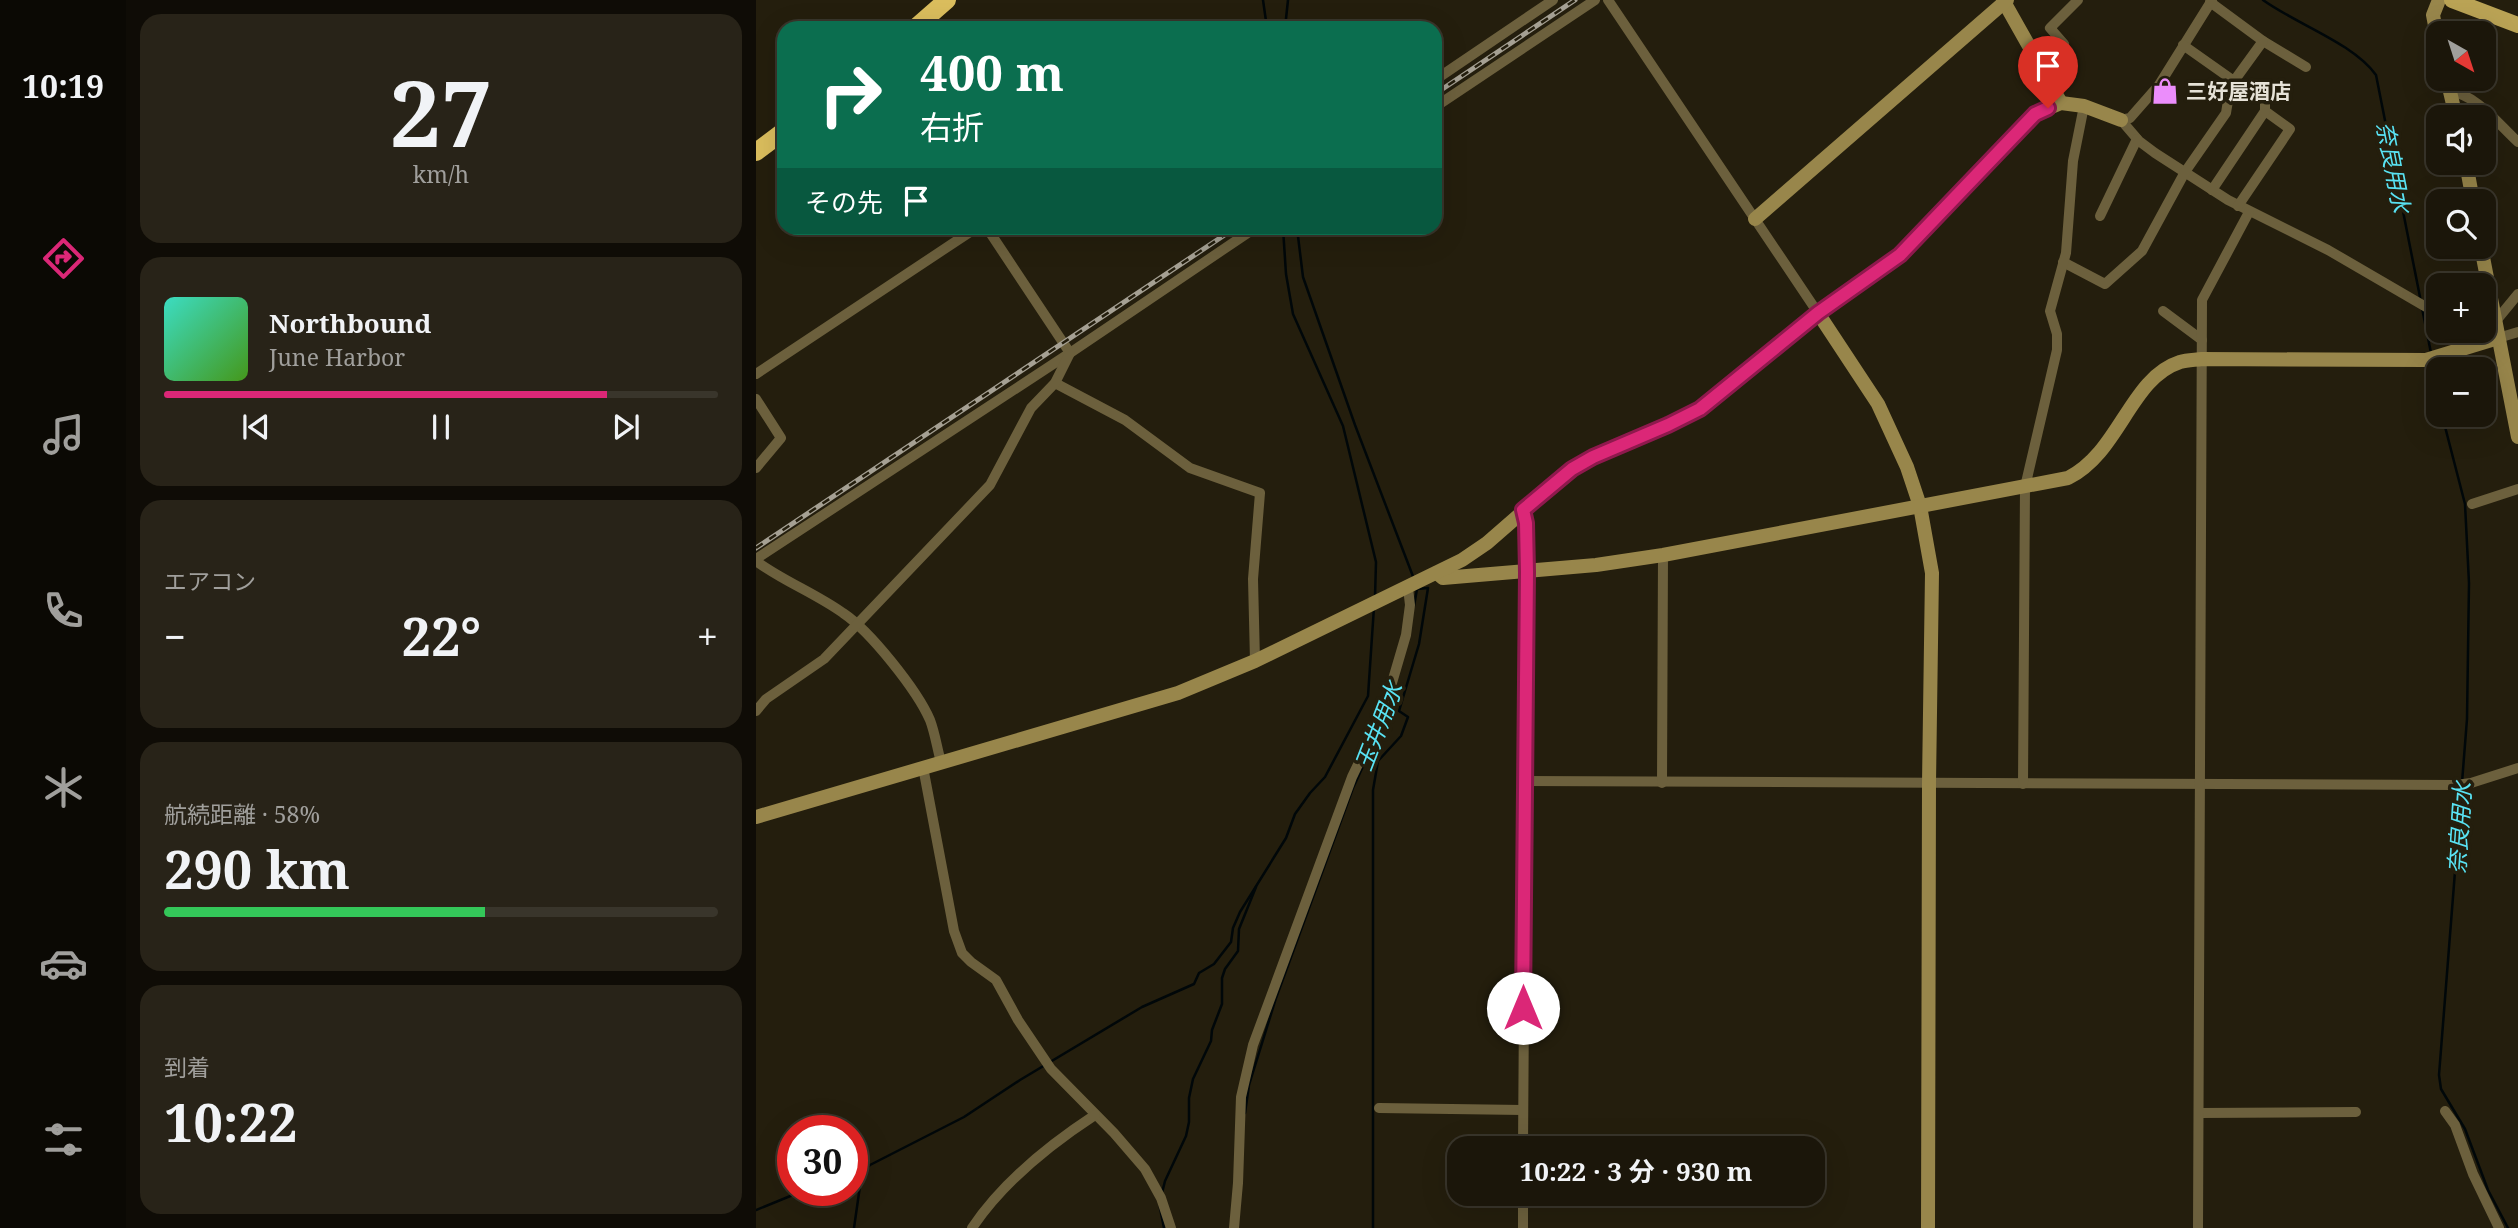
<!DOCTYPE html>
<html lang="ja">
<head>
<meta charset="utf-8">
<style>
  :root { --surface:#1b160a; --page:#282318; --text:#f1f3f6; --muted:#a09f9c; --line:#39352b; --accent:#db2777 }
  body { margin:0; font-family:"Noto Serif","Noto Sans JP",serif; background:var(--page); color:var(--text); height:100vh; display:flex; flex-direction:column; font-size:26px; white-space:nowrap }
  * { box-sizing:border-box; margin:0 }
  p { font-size:23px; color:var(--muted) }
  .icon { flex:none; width:38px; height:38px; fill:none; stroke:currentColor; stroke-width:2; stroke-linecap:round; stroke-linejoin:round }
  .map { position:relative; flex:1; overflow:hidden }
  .details { display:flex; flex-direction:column; gap:14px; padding:14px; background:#0f0c06; width:630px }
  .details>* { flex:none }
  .guide { position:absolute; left:21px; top:21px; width:665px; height:214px; border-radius:21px; box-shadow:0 7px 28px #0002,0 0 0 2px var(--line); background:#0b6e4f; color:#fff; overflow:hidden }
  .needle { width:46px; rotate:141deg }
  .buttons { position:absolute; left:1670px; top:21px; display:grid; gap:14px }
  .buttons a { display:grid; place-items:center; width:70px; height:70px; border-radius:14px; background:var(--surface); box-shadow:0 7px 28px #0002,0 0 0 2px var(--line); font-size:35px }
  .speed { position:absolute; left:21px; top:1115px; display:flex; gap:14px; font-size:35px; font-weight:700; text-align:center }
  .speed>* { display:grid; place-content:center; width:91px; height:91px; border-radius:50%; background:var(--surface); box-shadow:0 7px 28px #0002,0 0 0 2px var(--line); line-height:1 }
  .speed .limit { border:10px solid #d22; background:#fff; color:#111 }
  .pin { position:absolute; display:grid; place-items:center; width:60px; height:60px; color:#fff; margin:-72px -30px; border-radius:50% 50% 50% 0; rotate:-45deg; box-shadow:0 0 7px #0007 }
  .pin .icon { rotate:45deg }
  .me { position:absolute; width:77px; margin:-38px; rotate:0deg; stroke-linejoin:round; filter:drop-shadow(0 0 5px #0008) }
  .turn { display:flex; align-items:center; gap:24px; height:147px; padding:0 28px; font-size:32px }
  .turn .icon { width:91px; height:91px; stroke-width:2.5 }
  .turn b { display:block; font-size:49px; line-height:60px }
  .then { display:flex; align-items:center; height:66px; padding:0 28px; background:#0003; gap:14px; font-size:26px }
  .big { font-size:52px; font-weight:700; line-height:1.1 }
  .details .tile { flex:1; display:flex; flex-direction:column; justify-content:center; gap:10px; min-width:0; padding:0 24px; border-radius:21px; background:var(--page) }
  .details .dial { align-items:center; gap:0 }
  .dial b { font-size:91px; line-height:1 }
  .song { display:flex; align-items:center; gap:21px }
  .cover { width:84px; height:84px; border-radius:10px; background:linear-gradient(135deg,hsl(170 70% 55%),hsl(100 70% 35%)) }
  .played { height:7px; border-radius:4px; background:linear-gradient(90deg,var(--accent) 80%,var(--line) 80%) }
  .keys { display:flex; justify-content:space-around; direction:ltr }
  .heat { display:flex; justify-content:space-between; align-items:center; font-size:38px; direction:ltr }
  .charge { height:10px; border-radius:5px; background:linear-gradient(90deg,#34c759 58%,var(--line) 0) }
  .trip { position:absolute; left:691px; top:1136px; width:378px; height:70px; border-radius:21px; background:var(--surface); box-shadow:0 7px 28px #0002,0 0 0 2px var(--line); font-weight:700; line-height:70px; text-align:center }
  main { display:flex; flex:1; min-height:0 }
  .dock { display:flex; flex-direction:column; width:126px; justify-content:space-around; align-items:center; background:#0b0904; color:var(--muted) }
  .dock .icon { width:49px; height:49px }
  .dock .selected { color:var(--accent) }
  .dock b { font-size:32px; color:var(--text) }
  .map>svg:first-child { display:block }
</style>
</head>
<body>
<main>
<nav class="dock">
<b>10:19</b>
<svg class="icon selected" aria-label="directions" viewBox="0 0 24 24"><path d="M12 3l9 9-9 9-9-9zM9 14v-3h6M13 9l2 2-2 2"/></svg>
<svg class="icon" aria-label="music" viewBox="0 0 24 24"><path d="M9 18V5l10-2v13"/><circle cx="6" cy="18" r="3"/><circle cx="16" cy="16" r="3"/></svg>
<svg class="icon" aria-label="phone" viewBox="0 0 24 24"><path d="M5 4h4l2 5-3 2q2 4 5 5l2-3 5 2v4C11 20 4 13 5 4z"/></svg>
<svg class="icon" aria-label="climate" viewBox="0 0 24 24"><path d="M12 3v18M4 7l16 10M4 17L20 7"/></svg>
<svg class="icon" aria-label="car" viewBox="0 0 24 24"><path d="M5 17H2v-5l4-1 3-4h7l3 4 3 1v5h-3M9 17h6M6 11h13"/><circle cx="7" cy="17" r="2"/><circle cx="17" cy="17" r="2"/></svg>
<svg class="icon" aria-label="filters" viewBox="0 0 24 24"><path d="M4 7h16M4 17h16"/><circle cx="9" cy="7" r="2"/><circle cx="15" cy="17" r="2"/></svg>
</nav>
<section class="details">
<div class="tile dial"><b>27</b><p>km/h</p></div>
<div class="tile">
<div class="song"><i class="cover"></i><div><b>Northbound</b><p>June Harbor</p></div></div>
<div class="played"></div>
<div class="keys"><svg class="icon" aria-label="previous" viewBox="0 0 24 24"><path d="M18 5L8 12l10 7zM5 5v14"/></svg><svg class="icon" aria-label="pause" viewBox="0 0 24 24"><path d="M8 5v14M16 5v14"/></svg><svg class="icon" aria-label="next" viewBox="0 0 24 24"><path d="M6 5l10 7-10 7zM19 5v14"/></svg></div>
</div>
<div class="tile"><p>エアコン</p>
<div class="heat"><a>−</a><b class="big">22°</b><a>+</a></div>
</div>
<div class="tile"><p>航続距離 · 58%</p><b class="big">290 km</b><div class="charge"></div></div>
<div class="tile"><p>到着</p><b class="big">10:22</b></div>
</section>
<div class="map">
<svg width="1762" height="1228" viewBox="0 0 1762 1228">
  <rect width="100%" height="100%" fill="#241e0d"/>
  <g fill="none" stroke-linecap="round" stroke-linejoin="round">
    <!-- stream -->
    <g stroke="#000709" stroke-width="2.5">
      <path d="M507 0 511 28"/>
      <path d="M1507 0C1540 24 1597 43 1620 75L1665 302"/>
      <path d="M529 28 532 0"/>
      <path d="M527 228 530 274 537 314 587 426 620 562 619 597"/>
      <path d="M541 228 547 277 599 425 658 579"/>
      <path d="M1666 308 1675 353"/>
      <path d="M1676 363 1682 393"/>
      <path d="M1686 415 1709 504 1713 583 1711 719 1683 1075 1685 1089 1709 1129 1732 1190 1752 1228"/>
      <path d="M658 606 661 589"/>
      <path d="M489 1113 493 1085 520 998 597 788 625 727"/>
      <path d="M96 1175 106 1172 114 1165 208 1117 264 1080 386 1007 438 984 443 973 458 964 475 942 477 928 484 912 530 838 539 814 554 793 569 777 612 696 618 607"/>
      <path d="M406 1193 409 1181 430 1136 433 1122V1098L437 1079 455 1041 456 1030 466 1004V978L469 969 482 951 483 929 500 887"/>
      <path d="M403 1203 408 1228"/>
      <path d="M0 1210 49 1190"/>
      <path d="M98 1228 106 1172"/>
      <path d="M617 1228V790L622 761 645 736 652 717 643 711 663 644 672 588 661 589"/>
    </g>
    <!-- street -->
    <g stroke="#6c603d" stroke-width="10">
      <path d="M852 0 1062 313"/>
      <path d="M1456 0 1403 85 1374 118 1365 120 1383 141 1399 153 1472 200 1572 250 1682 314"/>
      <path d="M1507 41 1550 67"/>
      <path d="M1427 45 1478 81 1507 41 1454 2"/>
      <path d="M1287 69 1308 44 1294 28 1322 0"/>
      <path d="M679 80 797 0"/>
      <path d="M1695 92C1720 94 1743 125 1762 142"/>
      <path d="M679 107 839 0"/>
      <path d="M1482 206 1534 129 1509 111"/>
      <path d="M1344 216 1381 139"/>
      <path d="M1307 262 1349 284 1386 251 1429 172 1470 113 1474 88 1478 81 1509 100V111L1456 190"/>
      <path d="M1407 311 1446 340"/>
      <path d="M1739 322 1762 294"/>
      <path d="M1715 331 1734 340"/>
      <path d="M1742 338 1762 332"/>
      <path d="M0 374 220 228"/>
      <path d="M299 383 369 420 434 468 504 493 497 579 499 661"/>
      <path d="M0 399 25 438 0 468"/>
      <path d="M1716 504 1762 489"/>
      <path d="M0 559 314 353 499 228"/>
      <path d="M0 561C27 581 59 593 87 613 114 631 161 690 174 720 179 733 181 748 185 762"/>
      <path d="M0 711 10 699 68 659 234 485 275 408 299 383 314 353 231 228"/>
      <path d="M167 767 198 931 206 953 215 962 240 980 262 1020 295 1069 358 1133 389 1169 405 1198 415 1228"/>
      <path d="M769 781 1700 785 1715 783 1762 768"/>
      <path d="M906 783 907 555"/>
      <path d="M1267 784 1269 487 1301 350V334L1294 311 1310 253 1317 161 1328 106"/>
      <path d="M623 1108 767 1110"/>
      <path d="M1689 1111 1699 1125 1717 1174 1743 1228"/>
      <path d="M1443 1113 1600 1112"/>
      <path d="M767 1148 771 572"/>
      <path d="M767 1194V1228"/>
      <path d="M216 1228C247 1182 293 1145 339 1115"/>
      <path d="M478 1228 482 1183 485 1097 497 1045 596 777 628 710 650 635 654 605 652 588"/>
      <path d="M1442 1228 1446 300 1493 212"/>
    </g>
    <!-- secondary -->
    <g stroke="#98864b" stroke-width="14">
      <path d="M1247 0 1305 103"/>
      <path d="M1682 41 1677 15 1683 0"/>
      <path d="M1691 79 1700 117"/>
      <path d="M1710 163 1717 201"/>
      <path d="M999 219 1251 0"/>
      <path d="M1725 247 1762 437"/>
      <path d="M1062 313 1122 404 1151 467 1164 506 1176 573 1173 783 1172 1228"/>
      <path d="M767 510 770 523 771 572"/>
      <path d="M681 573 687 578 840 565 907 555 1312 478C1364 452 1374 378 1424 362 1431 360 1439 360 1446 359L1670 360 1742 338"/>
      <path d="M0 817 422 693 499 661 706 560 731 543 816 469 837 457 912 425 944 409 1062 313 1144 255 1278 114 1305 103 1328 106 1365 120"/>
    </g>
    <!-- primary -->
    <path stroke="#baa355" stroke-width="16" d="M1696 0 1762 25"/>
    <!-- highway -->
    <g stroke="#dabd5d" stroke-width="18">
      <path d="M159 28 191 0"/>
      <path d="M0 152 28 131"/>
    </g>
    <defs>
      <g id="rail">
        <path d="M679 94 819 0"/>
        <path d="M0 548 479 228"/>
      </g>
    </defs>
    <!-- rail casing -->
    <use href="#rail" stroke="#a5a093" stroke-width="5"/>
    <!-- rail -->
    <use href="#rail" stroke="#241e0d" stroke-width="2.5" stroke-dasharray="8" stroke-linecap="butt"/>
  </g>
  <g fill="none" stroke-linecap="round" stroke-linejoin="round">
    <defs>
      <path id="route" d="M767 1008 771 572 770 523 767 510 816 469 837 457 912 425 944 409 1062 313 1144 255 1279 114 1292 108"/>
    </defs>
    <!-- route casing -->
    <use href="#route" stroke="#8e194d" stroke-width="18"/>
    <!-- route -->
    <use href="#route" stroke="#db2777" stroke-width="12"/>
  </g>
  <!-- icons -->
  <defs>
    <symbol id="shop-bare" viewBox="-9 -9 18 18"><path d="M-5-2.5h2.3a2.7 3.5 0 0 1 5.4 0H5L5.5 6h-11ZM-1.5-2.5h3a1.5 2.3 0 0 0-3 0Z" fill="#eb8dfb" stroke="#241e0d" stroke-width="2.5" paint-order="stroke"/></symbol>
  </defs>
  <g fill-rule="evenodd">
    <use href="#shop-bare" x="1390" y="72" width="38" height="38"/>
  </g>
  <g text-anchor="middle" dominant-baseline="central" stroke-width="7" stroke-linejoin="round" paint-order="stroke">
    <!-- poi labels -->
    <g font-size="21" font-weight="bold" fill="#e6e2d7" stroke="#241e0d" text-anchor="start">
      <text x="1430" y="91">三好屋酒店</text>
    </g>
    <!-- water labels -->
    <g font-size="23" font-style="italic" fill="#59e3f4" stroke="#241e0d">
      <text transform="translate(1638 167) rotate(79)">奈良用水</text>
      <text transform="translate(622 726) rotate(-69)">玉井用水</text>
      <text transform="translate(1703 828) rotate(-86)">奈良用水</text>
    </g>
  </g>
</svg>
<div class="buttons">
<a><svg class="needle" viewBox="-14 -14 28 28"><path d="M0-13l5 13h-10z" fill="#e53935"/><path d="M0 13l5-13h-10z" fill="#a09f9c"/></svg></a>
<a><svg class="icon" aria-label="sound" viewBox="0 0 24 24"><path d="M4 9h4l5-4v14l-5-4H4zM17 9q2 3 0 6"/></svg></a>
<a><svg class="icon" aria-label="search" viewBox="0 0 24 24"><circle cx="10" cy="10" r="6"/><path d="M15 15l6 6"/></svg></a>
<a>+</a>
<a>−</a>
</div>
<div class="speed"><div class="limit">30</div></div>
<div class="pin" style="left:1292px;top:108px;background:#d93025"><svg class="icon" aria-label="arrive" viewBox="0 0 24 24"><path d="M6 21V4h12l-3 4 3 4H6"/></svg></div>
<svg class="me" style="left:767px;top:1008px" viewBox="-20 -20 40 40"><circle r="19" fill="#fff"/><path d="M0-13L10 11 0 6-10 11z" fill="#db2777"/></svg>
<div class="trip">10:22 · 3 分 · 930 m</div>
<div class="guide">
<div class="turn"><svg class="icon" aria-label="right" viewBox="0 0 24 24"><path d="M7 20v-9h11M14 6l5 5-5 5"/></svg><div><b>400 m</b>右折</div></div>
<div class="then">その先<svg class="icon" aria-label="arrive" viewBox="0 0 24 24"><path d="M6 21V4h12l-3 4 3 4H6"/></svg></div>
</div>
</div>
</main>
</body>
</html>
